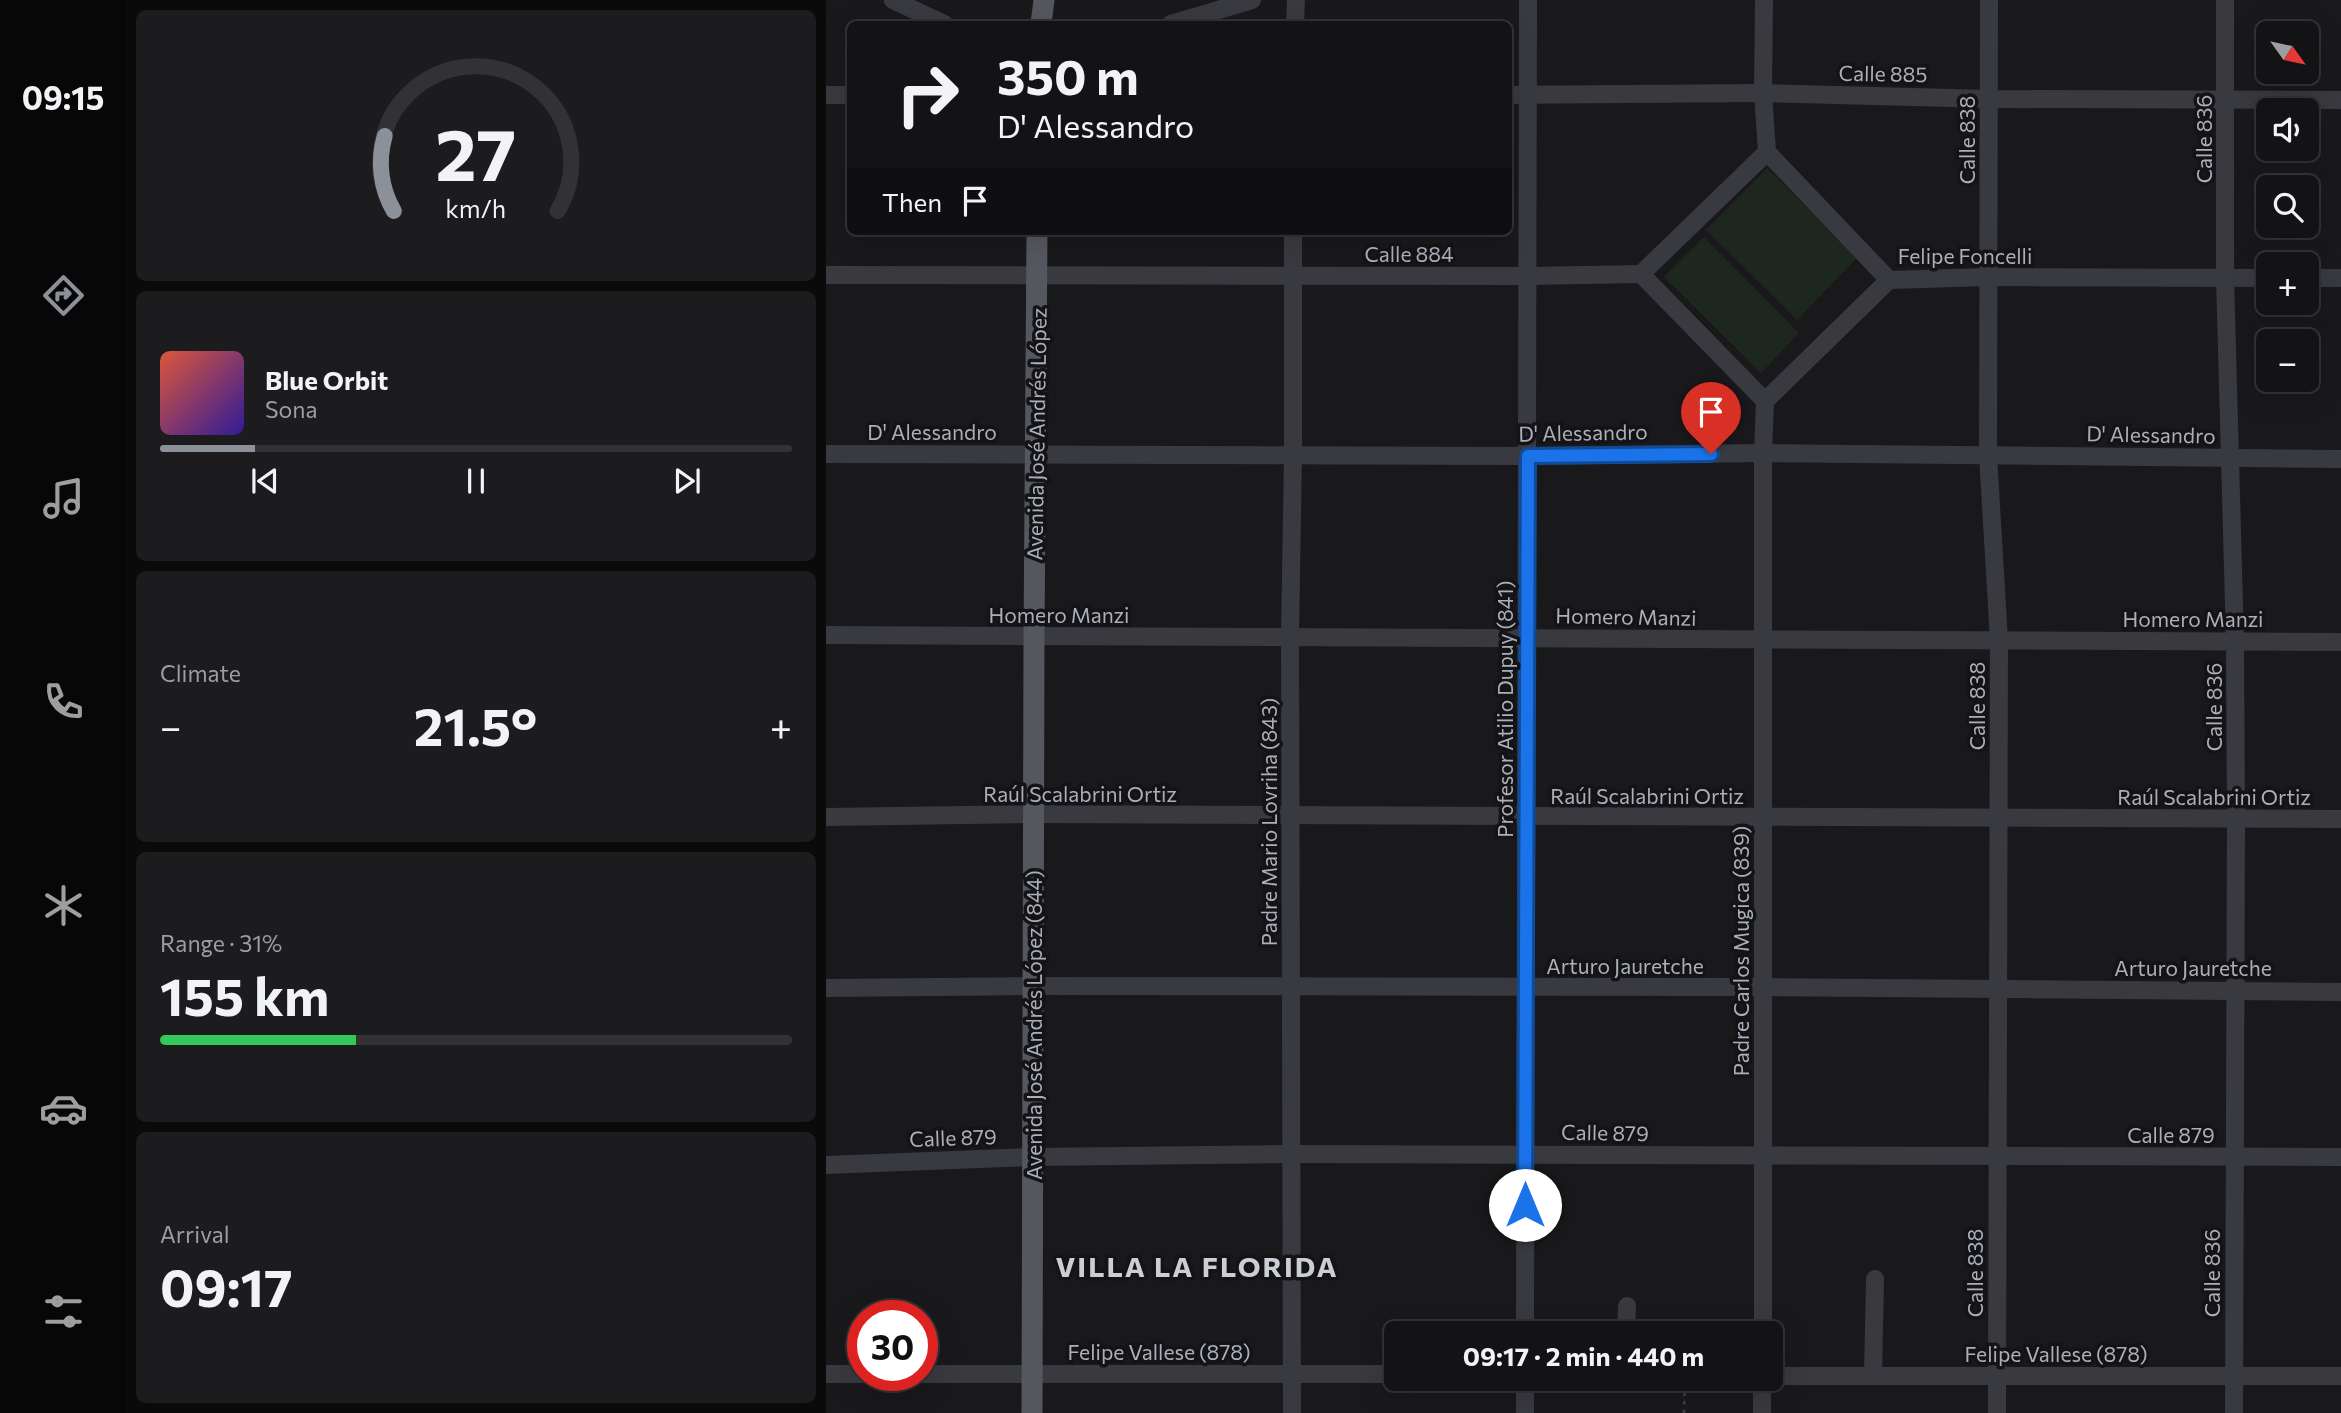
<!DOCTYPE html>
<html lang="en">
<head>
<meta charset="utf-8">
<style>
  :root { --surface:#131214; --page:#1c1b1d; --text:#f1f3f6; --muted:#9d9ea0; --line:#323234; --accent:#8c9099 }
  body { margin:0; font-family:Commissioner,sans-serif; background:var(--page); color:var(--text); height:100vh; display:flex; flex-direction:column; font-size:26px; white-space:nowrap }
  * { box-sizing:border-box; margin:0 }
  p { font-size:23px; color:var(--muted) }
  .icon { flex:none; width:38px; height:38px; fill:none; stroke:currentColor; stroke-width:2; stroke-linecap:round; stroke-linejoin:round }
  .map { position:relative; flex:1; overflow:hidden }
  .panel { display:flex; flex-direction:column; gap:10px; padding:10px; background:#0a0a0b; width:700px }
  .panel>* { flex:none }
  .banner { position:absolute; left:21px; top:21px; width:665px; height:214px; border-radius:10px; box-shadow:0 7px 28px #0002,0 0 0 2px var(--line); background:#131214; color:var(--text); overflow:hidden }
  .needle { width:46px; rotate:123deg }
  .buttons { position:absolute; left:1430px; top:21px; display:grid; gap:14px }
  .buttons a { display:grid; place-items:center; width:63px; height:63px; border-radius:10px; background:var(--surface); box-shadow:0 7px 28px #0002,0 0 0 2px var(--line); font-size:35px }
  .speed { position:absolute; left:21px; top:1300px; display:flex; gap:14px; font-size:35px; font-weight:700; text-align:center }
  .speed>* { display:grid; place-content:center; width:91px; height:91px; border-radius:50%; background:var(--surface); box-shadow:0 7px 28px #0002,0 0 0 2px var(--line); line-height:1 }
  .speed .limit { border:10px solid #d22; background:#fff; color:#111 }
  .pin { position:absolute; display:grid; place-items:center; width:60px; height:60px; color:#fff; margin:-72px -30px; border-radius:50% 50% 50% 0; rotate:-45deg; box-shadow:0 0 7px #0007 }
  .pin .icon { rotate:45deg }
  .me { position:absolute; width:77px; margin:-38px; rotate:0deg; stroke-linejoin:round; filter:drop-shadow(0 0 5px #0008) }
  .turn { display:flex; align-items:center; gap:24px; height:147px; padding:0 35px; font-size:32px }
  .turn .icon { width:91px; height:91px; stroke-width:2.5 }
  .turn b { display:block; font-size:49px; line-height:60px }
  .then { display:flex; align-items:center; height:66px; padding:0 35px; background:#0003; gap:14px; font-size:26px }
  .big { font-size:52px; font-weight:700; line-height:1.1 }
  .panel .card { flex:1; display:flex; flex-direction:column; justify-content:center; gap:10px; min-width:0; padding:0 24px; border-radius:10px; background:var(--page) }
  .panel .dial { align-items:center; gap:0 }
  .dial svg { height:182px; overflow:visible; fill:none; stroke:var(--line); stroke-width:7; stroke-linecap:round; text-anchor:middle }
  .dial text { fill:var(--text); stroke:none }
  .song { display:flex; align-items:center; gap:21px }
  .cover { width:84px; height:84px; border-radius:10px; background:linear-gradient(135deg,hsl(10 70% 55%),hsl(250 70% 35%)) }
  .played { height:7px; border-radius:4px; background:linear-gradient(90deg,var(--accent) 15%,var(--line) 15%) }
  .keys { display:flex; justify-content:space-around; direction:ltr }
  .heat { display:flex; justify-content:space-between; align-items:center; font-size:38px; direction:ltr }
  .charge { height:10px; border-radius:5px; background:linear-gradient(90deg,#34c759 31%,var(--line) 0) }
  .trip { position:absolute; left:558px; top:1321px; width:399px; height:70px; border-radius:10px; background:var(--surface); box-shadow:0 7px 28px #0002,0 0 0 2px var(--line); font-weight:700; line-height:70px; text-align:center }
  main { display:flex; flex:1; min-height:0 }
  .menu { display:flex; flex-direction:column; width:126px; justify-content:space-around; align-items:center; background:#080708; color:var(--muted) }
  .menu .icon { width:49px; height:49px }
  .menu .on { color:var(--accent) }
  .menu b { font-size:32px; color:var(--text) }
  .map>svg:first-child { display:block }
</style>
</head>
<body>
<main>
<nav class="menu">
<b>09:15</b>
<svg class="icon on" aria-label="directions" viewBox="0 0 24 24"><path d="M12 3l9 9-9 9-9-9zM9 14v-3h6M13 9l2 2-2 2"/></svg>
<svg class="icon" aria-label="music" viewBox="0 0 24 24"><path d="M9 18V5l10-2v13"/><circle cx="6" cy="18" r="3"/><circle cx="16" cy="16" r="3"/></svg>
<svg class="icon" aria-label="phone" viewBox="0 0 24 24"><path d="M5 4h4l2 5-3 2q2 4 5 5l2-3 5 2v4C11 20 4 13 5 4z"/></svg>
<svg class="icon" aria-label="climate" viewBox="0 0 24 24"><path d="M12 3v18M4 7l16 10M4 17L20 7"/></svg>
<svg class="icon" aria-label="car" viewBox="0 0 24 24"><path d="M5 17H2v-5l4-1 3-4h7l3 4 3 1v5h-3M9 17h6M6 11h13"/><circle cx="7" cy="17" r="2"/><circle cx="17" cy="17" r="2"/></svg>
<svg class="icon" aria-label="filters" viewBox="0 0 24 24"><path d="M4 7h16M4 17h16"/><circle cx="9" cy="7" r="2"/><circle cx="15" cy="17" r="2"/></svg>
</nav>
<section class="panel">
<div class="card dial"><svg viewBox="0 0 100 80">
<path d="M14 69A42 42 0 1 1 86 69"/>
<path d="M14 69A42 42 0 0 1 10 36" stroke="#8c9099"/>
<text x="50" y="56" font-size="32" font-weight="700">27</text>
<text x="50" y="72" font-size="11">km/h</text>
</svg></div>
<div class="card">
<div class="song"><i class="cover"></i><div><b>Blue Orbit</b><p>Sona</p></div></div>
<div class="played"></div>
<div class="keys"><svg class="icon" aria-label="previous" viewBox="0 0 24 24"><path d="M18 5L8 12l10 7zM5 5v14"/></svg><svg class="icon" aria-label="pause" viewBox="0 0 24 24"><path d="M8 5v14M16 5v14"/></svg><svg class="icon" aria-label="next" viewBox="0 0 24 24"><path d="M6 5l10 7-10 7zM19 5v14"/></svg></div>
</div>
<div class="card"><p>Climate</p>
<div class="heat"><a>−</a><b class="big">21.5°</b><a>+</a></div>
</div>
<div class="card"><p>Range · 31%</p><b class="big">155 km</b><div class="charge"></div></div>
<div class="card"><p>Arrival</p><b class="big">09:17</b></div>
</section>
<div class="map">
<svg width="1515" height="1413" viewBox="0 0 1515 1413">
  <rect width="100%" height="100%" fill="#19181b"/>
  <!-- green -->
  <g fill="#1e2620">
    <path d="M941 168 1031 258 971 320 880 230Z"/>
    <path d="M878 237 973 333 935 373 838 277Z"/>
  </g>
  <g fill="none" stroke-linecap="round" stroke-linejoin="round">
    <!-- path -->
    <path stroke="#3f4147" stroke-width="2.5" stroke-dasharray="3.5 5" stroke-linecap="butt" d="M858 1413 859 1379"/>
    <!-- minor -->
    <g stroke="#393a40" stroke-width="18">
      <path d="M67 0 118 24"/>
      <path d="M938 0 937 93 941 152"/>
      <path d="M1163 0 1162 455 1173 640 1171 1413"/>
      <path d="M1399 0V277L1409 641 1410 819 1408 1413"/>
      <path d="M345 24 426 0"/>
      <path d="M469 24 470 0"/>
      <path d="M0 95H24"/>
      <path d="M682 95 937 93 1163 99 1515 100"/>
      <path d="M815 274 941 152 1063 280 1162 277 1442 278"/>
      <path d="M0 275 700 276 815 274 939 401 1063 280"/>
      <path d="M1480 278H1515"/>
      <path d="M0 454 702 456 937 453 1515 459"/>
      <path d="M0 635 1515 642"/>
      <path d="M0 817 208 814 1515 819"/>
      <path d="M0 988 208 986 937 987 1515 992"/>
      <path d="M0 1165 206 1157 465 1154 1515 1157"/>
      <path d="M699 1334 702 0"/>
      <path d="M800 1334 801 1306"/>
      <path d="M937 1334V453L939 401"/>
      <path d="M0 1374H37"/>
      <path d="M96 1374H570"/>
      <path d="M1047 1375 1049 1279"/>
      <path d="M945 1376H1515"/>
      <path d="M699 1379V1413"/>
      <path d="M466 1413 464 636 467 455V231"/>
      <path d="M936 1413V1379"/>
    </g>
    <!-- major -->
    <g stroke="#55575f" stroke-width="21">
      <path d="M215 24 218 0"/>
      <path d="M206 1413 208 637 211 231"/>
    </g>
  </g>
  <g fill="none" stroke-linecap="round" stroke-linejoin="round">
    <defs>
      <path id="route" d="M699 1205 702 456 885 454"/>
    </defs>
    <!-- route casing -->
    <use href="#route" stroke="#114b97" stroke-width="18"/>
    <!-- route -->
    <use href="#route" stroke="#1a73e8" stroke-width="12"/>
  </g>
  <g text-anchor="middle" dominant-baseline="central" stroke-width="7" stroke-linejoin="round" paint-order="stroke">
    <!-- street labels -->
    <g font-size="21" fill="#abafba" stroke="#141316">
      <text transform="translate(1057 73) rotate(1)">Calle 885</text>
      <text transform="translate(1377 139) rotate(-90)">Calle 836</text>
      <text transform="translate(1140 140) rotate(-90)">Calle 838</text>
      <text x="583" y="253">Calle 884</text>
      <text x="1139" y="255">Felipe Foncelli</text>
      <text x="106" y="431">D' Alessandro</text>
      <text transform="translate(757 432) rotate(-1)">D' Alessandro</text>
      <text transform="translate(210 434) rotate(-89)">Avenida José Andrés López</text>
      <text transform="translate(1325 434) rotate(1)">D' Alessandro</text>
      <text x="233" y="614">Homero Manzi</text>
      <text transform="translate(800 616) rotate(1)">Homero Manzi</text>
      <text x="1367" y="618">Homero Manzi</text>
      <text transform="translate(1150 706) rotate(-90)">Calle 838</text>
      <text transform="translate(1387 707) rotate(-90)">Calle 836</text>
      <text transform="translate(678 709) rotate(-90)">Profesor Atilio Dupuy (841)</text>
      <text x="254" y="793">Raúl Scalabrini Ortiz</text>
      <text x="821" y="795">Raúl Scalabrini Ortiz</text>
      <text x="1388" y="796">Raúl Scalabrini Ortiz</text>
      <text transform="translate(442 822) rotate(-90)">Padre Mario Lovriha (843)</text>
      <text transform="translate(914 951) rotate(-90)">Padre Carlos Mugica (839)</text>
      <text x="799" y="965">Arturo Jauretche</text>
      <text x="1367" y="967">Arturo Jauretche</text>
      <text transform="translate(207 1025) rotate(-90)">Avenida José Andrés López (844)</text>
      <text transform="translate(779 1132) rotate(1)">Calle 879</text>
      <text x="1345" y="1134">Calle 879</text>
      <text transform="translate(127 1137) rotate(-2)">Calle 879</text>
      <text transform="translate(1148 1273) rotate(-90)">Calle 838</text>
      <text transform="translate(1385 1273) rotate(-90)">Calle 836</text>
      <text x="333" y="1351">Felipe Vallese (878)</text>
      <text x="1230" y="1353">Felipe Vallese (878)</text>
    </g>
    <!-- district labels -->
    <g font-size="28" font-weight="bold" letter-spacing="2" fill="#ccced6" stroke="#141316">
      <text x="371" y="1266">VILLA LA FLORIDA</text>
    </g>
  </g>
</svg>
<div class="buttons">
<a><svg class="needle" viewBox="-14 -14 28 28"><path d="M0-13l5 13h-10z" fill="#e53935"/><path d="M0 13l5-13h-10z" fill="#9d9ea0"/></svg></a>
<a><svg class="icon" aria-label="sound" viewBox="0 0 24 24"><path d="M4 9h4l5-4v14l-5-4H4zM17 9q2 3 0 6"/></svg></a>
<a><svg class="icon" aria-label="search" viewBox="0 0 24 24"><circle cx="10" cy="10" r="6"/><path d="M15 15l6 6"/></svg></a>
<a>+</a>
<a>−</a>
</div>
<div class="speed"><div class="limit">30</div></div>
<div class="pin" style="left:885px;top:454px;background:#d93025"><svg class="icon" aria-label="arrive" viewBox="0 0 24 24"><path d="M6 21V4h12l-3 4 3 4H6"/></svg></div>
<svg class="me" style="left:699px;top:1205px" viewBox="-20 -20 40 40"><circle r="19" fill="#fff"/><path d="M0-13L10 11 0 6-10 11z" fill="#1a73e8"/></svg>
<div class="trip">09:17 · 2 min · 440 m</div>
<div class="banner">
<div class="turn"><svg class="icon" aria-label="right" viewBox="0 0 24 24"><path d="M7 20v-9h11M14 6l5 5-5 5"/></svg><div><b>350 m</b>D' Alessandro</div></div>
<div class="then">Then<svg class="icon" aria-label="arrive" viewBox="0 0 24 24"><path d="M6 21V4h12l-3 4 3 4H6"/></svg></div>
</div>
</div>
</main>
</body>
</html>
